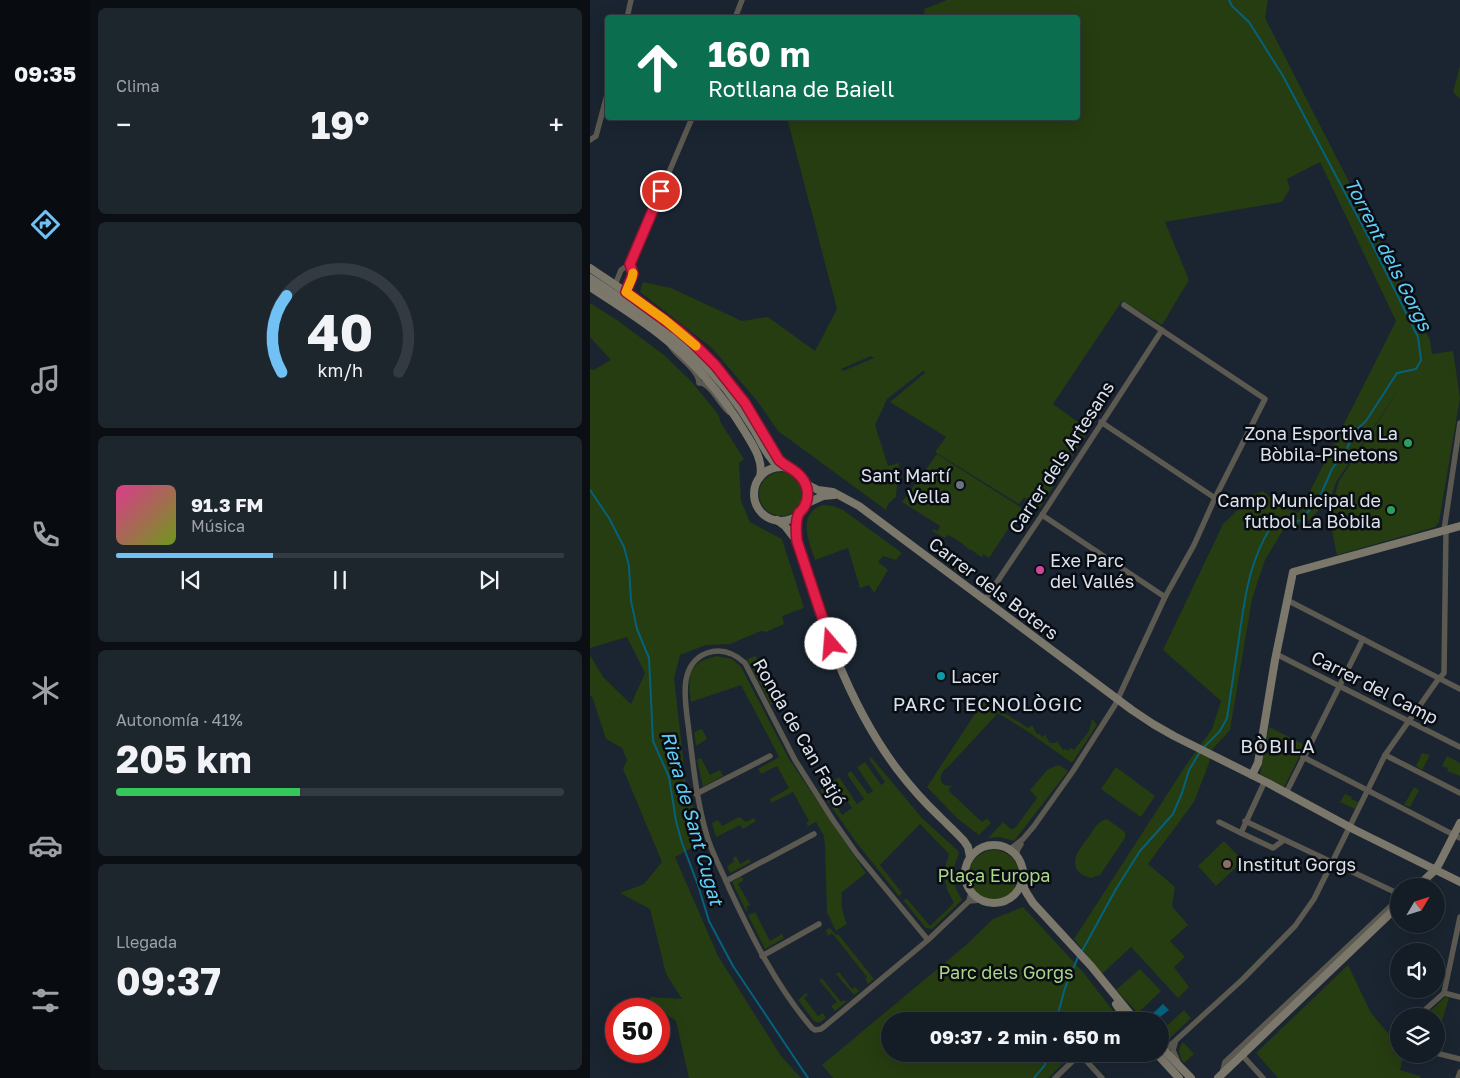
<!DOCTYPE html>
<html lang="es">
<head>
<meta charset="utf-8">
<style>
  :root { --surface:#141c25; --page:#1d252d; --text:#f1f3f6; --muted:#9da1a7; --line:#333a42; --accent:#71c1f5 }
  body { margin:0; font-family:"Golos Text",sans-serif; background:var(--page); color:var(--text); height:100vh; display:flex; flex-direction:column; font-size:19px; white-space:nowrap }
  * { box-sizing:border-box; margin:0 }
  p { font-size:16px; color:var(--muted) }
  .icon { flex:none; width:28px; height:28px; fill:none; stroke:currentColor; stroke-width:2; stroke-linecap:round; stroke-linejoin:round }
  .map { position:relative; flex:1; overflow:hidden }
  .details { display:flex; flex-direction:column; gap:8px; padding:8px; background:#0b0f14; width:500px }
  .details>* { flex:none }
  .top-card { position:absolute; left:15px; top:15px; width:475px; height:105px; border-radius:5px; box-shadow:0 5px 20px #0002,0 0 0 1px var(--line); background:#0b6e4f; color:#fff; overflow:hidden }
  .needle { width:32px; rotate:52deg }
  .controls { position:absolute; left:800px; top:878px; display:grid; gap:10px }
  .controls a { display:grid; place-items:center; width:55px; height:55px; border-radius:50%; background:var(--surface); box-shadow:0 5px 20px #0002,0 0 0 1px var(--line); font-size:25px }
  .speed { position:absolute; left:15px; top:998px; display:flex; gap:10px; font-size:25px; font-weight:700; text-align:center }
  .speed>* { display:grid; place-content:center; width:65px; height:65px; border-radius:50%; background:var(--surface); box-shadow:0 5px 20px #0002,0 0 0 1px var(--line); line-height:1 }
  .speed .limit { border:8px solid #d22; background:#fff; color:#111 }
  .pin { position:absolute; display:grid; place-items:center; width:42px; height:42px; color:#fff; margin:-21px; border:2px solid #fff; border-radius:50%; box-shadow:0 1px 5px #0007 }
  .me { position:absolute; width:55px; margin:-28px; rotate:342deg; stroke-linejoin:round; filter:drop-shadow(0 0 4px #0008) }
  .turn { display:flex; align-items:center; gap:18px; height:105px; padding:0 20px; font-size:22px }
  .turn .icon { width:65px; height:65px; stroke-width:2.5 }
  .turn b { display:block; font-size:35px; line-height:42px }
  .big { font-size:38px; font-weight:700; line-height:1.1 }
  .details .tile { flex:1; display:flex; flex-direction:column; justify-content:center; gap:8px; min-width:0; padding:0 18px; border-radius:8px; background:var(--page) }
  .details .dial { align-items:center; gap:0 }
  .dial svg { height:130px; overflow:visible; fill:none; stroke:var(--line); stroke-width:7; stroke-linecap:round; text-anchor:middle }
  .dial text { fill:var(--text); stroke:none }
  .song { display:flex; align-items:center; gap:15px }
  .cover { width:60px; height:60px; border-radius:8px; background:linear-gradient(135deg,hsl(330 70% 55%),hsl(80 70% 35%)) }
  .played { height:5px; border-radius:2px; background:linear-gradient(90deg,var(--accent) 35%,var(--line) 35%) }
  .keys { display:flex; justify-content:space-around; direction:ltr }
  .heat { display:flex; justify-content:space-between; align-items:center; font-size:28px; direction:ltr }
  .charge { height:8px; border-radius:4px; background:linear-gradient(90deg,#34c759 41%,var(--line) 0) }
  .trip { position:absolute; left:291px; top:1012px; width:288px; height:50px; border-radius:25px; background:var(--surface); box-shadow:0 5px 20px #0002,0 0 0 1px var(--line); font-weight:700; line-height:50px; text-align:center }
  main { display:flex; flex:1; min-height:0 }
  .tab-bar { display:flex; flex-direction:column; width:90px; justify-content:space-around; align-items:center; background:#080b0f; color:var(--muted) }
  .tab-bar .icon { width:35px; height:35px }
  .tab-bar .current { color:var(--accent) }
  .tab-bar b { font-size:22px; color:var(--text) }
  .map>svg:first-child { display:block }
</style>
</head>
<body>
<main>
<nav class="tab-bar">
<b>09:35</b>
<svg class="icon current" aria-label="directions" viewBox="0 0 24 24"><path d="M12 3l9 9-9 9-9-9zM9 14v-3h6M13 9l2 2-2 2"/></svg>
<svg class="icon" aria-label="music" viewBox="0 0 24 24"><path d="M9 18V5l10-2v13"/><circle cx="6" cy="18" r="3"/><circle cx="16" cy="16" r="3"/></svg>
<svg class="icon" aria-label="phone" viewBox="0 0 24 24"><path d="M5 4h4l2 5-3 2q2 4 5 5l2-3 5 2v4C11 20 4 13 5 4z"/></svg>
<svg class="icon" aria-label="climate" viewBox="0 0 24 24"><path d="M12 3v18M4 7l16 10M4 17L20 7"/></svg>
<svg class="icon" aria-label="car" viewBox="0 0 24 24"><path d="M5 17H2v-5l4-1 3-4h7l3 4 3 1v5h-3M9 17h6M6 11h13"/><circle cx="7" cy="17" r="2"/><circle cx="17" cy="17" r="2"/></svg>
<svg class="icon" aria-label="filters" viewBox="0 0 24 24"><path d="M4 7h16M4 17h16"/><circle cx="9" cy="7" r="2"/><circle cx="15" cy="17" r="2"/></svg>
</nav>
<section class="details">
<div class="tile"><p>Clima</p>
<div class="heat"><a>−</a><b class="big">19°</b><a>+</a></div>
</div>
<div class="tile dial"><svg viewBox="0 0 100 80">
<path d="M14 69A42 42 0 1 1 86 69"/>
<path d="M14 69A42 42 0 0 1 17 22" stroke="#71c1f5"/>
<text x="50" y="56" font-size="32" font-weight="700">40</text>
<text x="50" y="72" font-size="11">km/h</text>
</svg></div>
<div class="tile">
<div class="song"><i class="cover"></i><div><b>91.3 FM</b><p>Música</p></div></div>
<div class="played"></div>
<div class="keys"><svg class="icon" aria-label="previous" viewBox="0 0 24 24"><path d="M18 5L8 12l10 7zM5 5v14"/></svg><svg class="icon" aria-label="pause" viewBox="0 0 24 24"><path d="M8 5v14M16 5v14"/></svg><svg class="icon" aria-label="next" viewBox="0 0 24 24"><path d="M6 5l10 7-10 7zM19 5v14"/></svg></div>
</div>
<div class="tile"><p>Autonomía · 41%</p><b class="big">205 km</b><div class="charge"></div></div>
<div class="tile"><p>Llegada</p><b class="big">09:37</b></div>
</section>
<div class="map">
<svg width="870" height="1078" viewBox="0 0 870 1078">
  <rect width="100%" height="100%" fill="#1a2531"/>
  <!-- green -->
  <g fill="#263c11" fill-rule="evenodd">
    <path d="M357 0H678L675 18 840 340 842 354 863 351 870 398 849 522 845 527 747 555 739 516 749 481 808 391 746 482 737 509H730L716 523 693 530 675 560 662 599 640 730 622 750 619 763 604 802 558 864 585 887 582 906 598 925 580 941 595 957 584 967 599 987 588 998 541 947 512 974 484 939 596 765 622 729 631 701 573 650 633 524 663 495 673 491 689 506 709 513 806 321 730 162 697 179 700 189 692 202 575 222 599 280 572 325 532 301 463 404 499 430 449 509 434 497 429 504 345 452 356 437 300 402 336 372 333 371 297 399 285 425 298 466 309 463 306 497 298 504 296 510 188 431 168 402 122 348 50 292 53 282 81 288 152 321 178 317 225 351 247 309 197 118H488V18L335 17 334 9ZM281 356 284 358 253 371 251 369Z"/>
    <path d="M870 66V99L863 92Z"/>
    <path d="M0 303 27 320 74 355 101 381 128 414 131 423 154 459 149 463 151 501 160 522 192 539 214 608 192 616 194 624 176 632 171 631 140 644 116 645 90 655 84 678 96 784 114 841 85 857 128 956 191 1056 211 1078H99L86 1021 63 1005 59 997 92 999 76 974 60 909 30 893 54 884 72 862 33 769 37 760 32 748 16 739 3 699 0 695V655L13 677 41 704 55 673 37 637 0 648V369L4 370 21 360 0 337Z"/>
    <path d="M347 454 432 508 399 558 393 554V556L391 557 380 549 379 550C373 543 366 539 358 535L355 538 342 531 343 529 348 531 350 526 312 502Z"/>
    <circle cx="191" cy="494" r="22"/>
    <path d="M233 505 243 506 253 510 312 553 306 560 293 556 288 562 298 570 284 593 279 585 270 588 258 548 225 560C219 541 206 514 233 505Z"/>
    <path d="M355 555 374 571 373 575 353 561Z"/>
    <path d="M127 656 142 659 151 667 199 759 276 873 252 892C251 904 252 913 257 924L246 931 237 912 235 847 234 836 226 822 218 826 216 823 219 821 203 792 181 803 180 799 199 788 187 766 171 774 168 769 189 757 151 685 101 702C97 676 98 662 127 656Z"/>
    <path d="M166 656 174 679 181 677 190 701 181 705 157 659Z"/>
    <path d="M394 700 438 728 442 725 447 734H450L452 737 455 735 460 743H465L467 741 473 750 476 749 478 751 481 748 484 750 499 731 502 719 507 725 482 763 440 733 408 713 359 766C353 770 350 774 351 781L354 785 362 786 358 790 392 822 397 818 401 823 389 835 368 819 337 787Z"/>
    <path d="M679 727 715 745 694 787 670 774Z"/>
    <path d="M112 729 117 739 106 746 104 732Z"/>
    <path d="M832 753 840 755 832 770 826 766Z"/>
    <path d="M857 756 870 763V776L857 771 858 768 852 766Z"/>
    <path d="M281 757 332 818 367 850 369 853 364 867 363 875H355V868L359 854 330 824 290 865 312 893 309 896 266 842 230 790 234 787 252 815 262 808 243 781 249 777 267 804 274 799 257 774 261 771 278 794 283 791 267 767 275 762 291 785 295 782 279 759Z"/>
    <path d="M111 758 120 775 130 770 133 776 113 787 107 760Z"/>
    <path d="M469 765 478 771 424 841 409 837 398 838 413 822 421 829 425 828 447 798 440 790 458 769Z"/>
    <path d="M526 767 565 796 551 817 511 789Z"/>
    <path d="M824 787 829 790 820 807 814 805Z"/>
    <path d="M755 794 762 797 761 799 769 802 765 809 750 802Z"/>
    <path d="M149 817 156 822 164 818 166 821 153 829 150 825 126 837 122 823 128 820 132 826Z"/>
    <path d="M517 819 535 832V838L510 875 501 878C498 877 492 875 490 873 478 861 491 847 498 838 503 830 508 821 517 819Z"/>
    <path d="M634 841 653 861 626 886 608 866Z"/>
    <circle cx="404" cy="875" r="25"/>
    <path d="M146 856 150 864 159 859 161 862 140 873 137 866 144 862 143 858Z"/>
    <path d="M151 876 154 880 148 884 160 905 156 907 158 910 156 911 142 882Z"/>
    <path d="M355 880H363L367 891 372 900 342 929 336 928 313 900 317 899 340 926 364 903 357 889Z"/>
    <path d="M433 907 493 972 524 1012 515 1021H300V1054H483L458 1078H243L232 1065 375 946 403 919Z"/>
    <path d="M165 912 180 941 192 934 194 938 175 949 158 915Z"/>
    <path d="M240 928 246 935 248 934 284 979 278 984 275 979 277 977 242 933 238 936 236 930Z"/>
    <path d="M758 965 781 1013 809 1046V1054H814L810 1070 830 1076V1078H688L666 1053Z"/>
    <path d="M550 969 571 991 548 1013 526 990Z"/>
    <path d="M249 972 262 989 265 987 269 991 264 995 246 974Z"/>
    <path d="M232 978 251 1002 254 1000 256 1002 245 1011 241 1006 247 1002 229 980Z"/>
    <path d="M216 993 218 995 214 998 228 1016 233 1013 236 1018C232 1021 229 1024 224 1021L208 1000Z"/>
    <path d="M855 997 859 998 846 1040V1016H835Z"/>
    <path d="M594 1010 601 1018 577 1041H574L570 1037V1032Z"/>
    <path d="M593 1042 604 1054 594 1063C588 1056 587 1049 593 1042Z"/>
  </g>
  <!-- water -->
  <path fill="#05617c" d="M573 1004 579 1010 565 1021 560 1016Z"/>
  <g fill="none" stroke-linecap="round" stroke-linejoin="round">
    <!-- stream -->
    <g stroke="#05617c" stroke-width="2">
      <path d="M0 490 19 518 34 547 39 566 41 601 47 629 59 658 63 741 79 777 86 821 92 843 108 885 119 921 143 966 218 1078"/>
      <path d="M612 749 630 731 637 718C641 691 645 665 649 638 655 595 660 556 686 519H694L704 522 712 520 732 492 742 469 757 448 767 429 776 421 807 373 826 369 831 360 828 337 780 240 693 76 659 22 642 6 639 0"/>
      <path d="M492 951 526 889 550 851 583 814 592 793 599 770 610 752"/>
      <path d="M466 1021 475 988 488 957"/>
      <path d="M444 1078 455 1065 457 1054"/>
    </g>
    <!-- street -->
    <g stroke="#5c5951" stroke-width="5.5">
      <path d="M37 18 41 0"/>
      <path d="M145 18 152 0"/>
      <path d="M0 140 6 136 18 91"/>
      <path d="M25 285 31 270 40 264 102 118"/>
      <path d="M36 292 43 274 40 264"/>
      <path d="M80 345C87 357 109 370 109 383 120 382 130 405 139 412"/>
      <path d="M511 422 625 498"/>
      <path d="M452 515 575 597"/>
      <path d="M854 530 870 423"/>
      <path d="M395 600 452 515 572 330"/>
      <path d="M697 600 870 689"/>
      <path d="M686 654 870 747"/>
      <path d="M795 755 870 793"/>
      <path d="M713 757 870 838"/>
      <path d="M674 781V783L651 833 683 848 694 840"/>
      <path d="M696 793 773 639"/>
      <path d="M106 794 180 756"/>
      <path d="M655 821 809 894"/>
      <path d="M629 822 651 833"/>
      <path d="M419 850 433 839 444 826 483 771 525 705 575 597 604 545 625 498 675 399 534 305"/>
      <path d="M426 856 428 849 431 844"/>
      <path d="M136 881 224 834"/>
      <path d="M379 901 390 900"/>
      <path d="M338 940 267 854 243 820 205 760 155 663C144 653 131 648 117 653 88 664 95 700 98 724 103 762 106 799 117 836 122 853 132 871 139 888 162 937 186 986 222 1028L225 1030 231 1029 235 1026 338 940 379 901 381 892"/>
      <path d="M172 956 229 924"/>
      <path d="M854 993 870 917"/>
      <path d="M854 993 870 997"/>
      <path d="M828 1016 854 993"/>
      <path d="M522 1021 532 1013"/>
      <path d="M809 1034 806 1040 809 1041"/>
      <path d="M585 1043 583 1050 588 1062"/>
      <path d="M846 1053 870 1059"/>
      <path d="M490 1054 512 1078"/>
      <path d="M567 1054 573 1052 653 979 705 926 724 899 795 755 847 681 854 673 856 530"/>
      <path d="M652 1055 673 1078"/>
      <path d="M632 1074 635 1062 803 904 805 898 804 892"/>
      <path d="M465 1078 490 1054"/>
      <path d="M868 1078 870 1072"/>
    </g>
    <!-- secondary -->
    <g stroke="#7b776b" stroke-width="8">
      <path d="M0 268C49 301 99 332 137 379 147 391 158 405 166 419 176 436 183 454 196 468"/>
      <path d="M0 278C50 311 97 341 136 389 146 402 155 415 164 430 172 443 177 457 189 467"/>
      <path d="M0 287C23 302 47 317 69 334 104 361 132 394 155 432 163 445 174 461 170 477"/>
      <circle cx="191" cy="494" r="27"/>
      <path d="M216 484 228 490 243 492 269 506 542 710 563 724 584 736 678 783 765 830 870 882"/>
      <path d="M215 504 233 496 244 495"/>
      <path d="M209 513 207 528V541C231 620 256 701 307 769 320 786 334 802 350 817 358 825 366 832 374 841L378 847 380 857"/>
      <path d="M187 520 195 526 206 540"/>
      <path d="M662 775 668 763 685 660 703 572 870 526"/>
      <circle cx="404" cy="874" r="29"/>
      <path d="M432 882 436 892 443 903 501 966 546 1021"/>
      <path d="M828 886 844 871 849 864 870 823"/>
      <path d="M526 1004 537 1021"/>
      <path d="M570 1046 601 1078"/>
      <path d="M567 1054 589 1078"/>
      <path d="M628 1078 809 905"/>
    </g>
  </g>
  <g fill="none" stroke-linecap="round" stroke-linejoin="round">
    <defs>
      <path id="route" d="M71 191 40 264 43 274 36 292 88 330 102 342 125 365 155 403 189 460C196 467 205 469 211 477 218 485 220 497 214 507 213 509 211 511 209 513 205 521 206 532 207 541L241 644"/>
    </defs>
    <!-- route casing -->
    <use href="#route" stroke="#92132f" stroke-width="12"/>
    <!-- route -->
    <use href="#route" stroke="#e11d48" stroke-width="9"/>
    <!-- slow -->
    <path stroke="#f59e0b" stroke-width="9" d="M43 273 42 278 36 292 75 320 106 346"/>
  </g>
  <!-- markers -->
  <g fill="#2e9e5b" stroke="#090d13" stroke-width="2">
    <circle cx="818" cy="443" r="5"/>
    <circle cx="801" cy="510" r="5"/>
  </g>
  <circle fill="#6b7280" stroke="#090d13" stroke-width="2" cx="370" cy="485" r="5"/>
  <circle fill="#d1479c" stroke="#090d13" stroke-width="2" cx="450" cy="570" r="5"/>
  <circle fill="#0f9aa8" stroke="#090d13" stroke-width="2" cx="351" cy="676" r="5"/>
  <circle fill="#8d6e63" stroke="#090d13" stroke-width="2" cx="637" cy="864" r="5"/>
  <g text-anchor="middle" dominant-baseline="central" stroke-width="5" stroke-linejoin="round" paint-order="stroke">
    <!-- poi labels -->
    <g font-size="18" fill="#dbe2eb" stroke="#090d13" text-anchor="end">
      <text x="808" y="433">Zona Esportiva La<tspan x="808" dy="21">Bòbila-Pinetons</tspan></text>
      <text x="360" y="475">Sant Martí<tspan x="360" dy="21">Vella</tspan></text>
      <text x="791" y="500">Camp Municipal de<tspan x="791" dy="21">futbol La Bòbila</tspan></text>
      <text x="460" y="560" text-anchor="start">Exe Parc<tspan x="460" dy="21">del Vallés</tspan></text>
      <text x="361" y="676" text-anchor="start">Lacer</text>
      <text x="647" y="864" text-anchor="start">Institut Gorgs</text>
    </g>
    <!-- street labels -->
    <g font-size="18" fill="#dbe2eb" stroke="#090d13">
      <text transform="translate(471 457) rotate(-57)">Carrer dels Artesans</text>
      <text transform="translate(404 588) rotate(37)">Carrer dels Boters</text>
      <text transform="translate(785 687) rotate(27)">Carrer del Camp</text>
      <text transform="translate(210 732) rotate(60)">Ronda de Can Fatjó</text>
    </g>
    <!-- park labels -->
    <g font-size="18" fill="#aad686" stroke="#090d13">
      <text x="404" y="875">Plaça Europa</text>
      <text x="416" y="972">Parc dels Gorgs</text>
    </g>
    <!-- water labels -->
    <g font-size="19" font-style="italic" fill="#60cff7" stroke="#090d13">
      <text transform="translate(799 254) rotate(63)">Torrent dels Gorgs</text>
      <text transform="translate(103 818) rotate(74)">Riera de Sant Cugat</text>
    </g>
    <!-- neighbourhood labels -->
    <g font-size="19" letter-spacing="1" fill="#dbe2eb" stroke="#090d13">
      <text x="398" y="703">PARC TECNOLÒGIC</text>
      <text x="688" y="745">BÒBILA</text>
    </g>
  </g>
</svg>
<div class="controls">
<a><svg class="needle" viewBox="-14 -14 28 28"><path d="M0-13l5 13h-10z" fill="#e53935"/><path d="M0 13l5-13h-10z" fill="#9da1a7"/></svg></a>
<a><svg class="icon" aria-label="sound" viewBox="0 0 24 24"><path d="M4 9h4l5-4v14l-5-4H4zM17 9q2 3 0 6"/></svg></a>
<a><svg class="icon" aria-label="layers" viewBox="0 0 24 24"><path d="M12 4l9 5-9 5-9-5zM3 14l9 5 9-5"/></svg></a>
</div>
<div class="speed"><div class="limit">50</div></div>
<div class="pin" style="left:71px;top:191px;background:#d93025"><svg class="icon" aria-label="arrive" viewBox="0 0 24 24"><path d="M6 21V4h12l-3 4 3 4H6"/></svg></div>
<svg class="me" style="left:241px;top:644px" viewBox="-20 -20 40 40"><circle r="19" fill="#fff"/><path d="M0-13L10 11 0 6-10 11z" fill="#e11d48"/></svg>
<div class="trip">09:37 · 2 min · 650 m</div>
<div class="top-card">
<div class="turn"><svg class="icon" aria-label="ahead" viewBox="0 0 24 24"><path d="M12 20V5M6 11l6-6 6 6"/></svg><div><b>160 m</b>Rotllana de Baiell</div></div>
</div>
</div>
</main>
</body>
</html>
